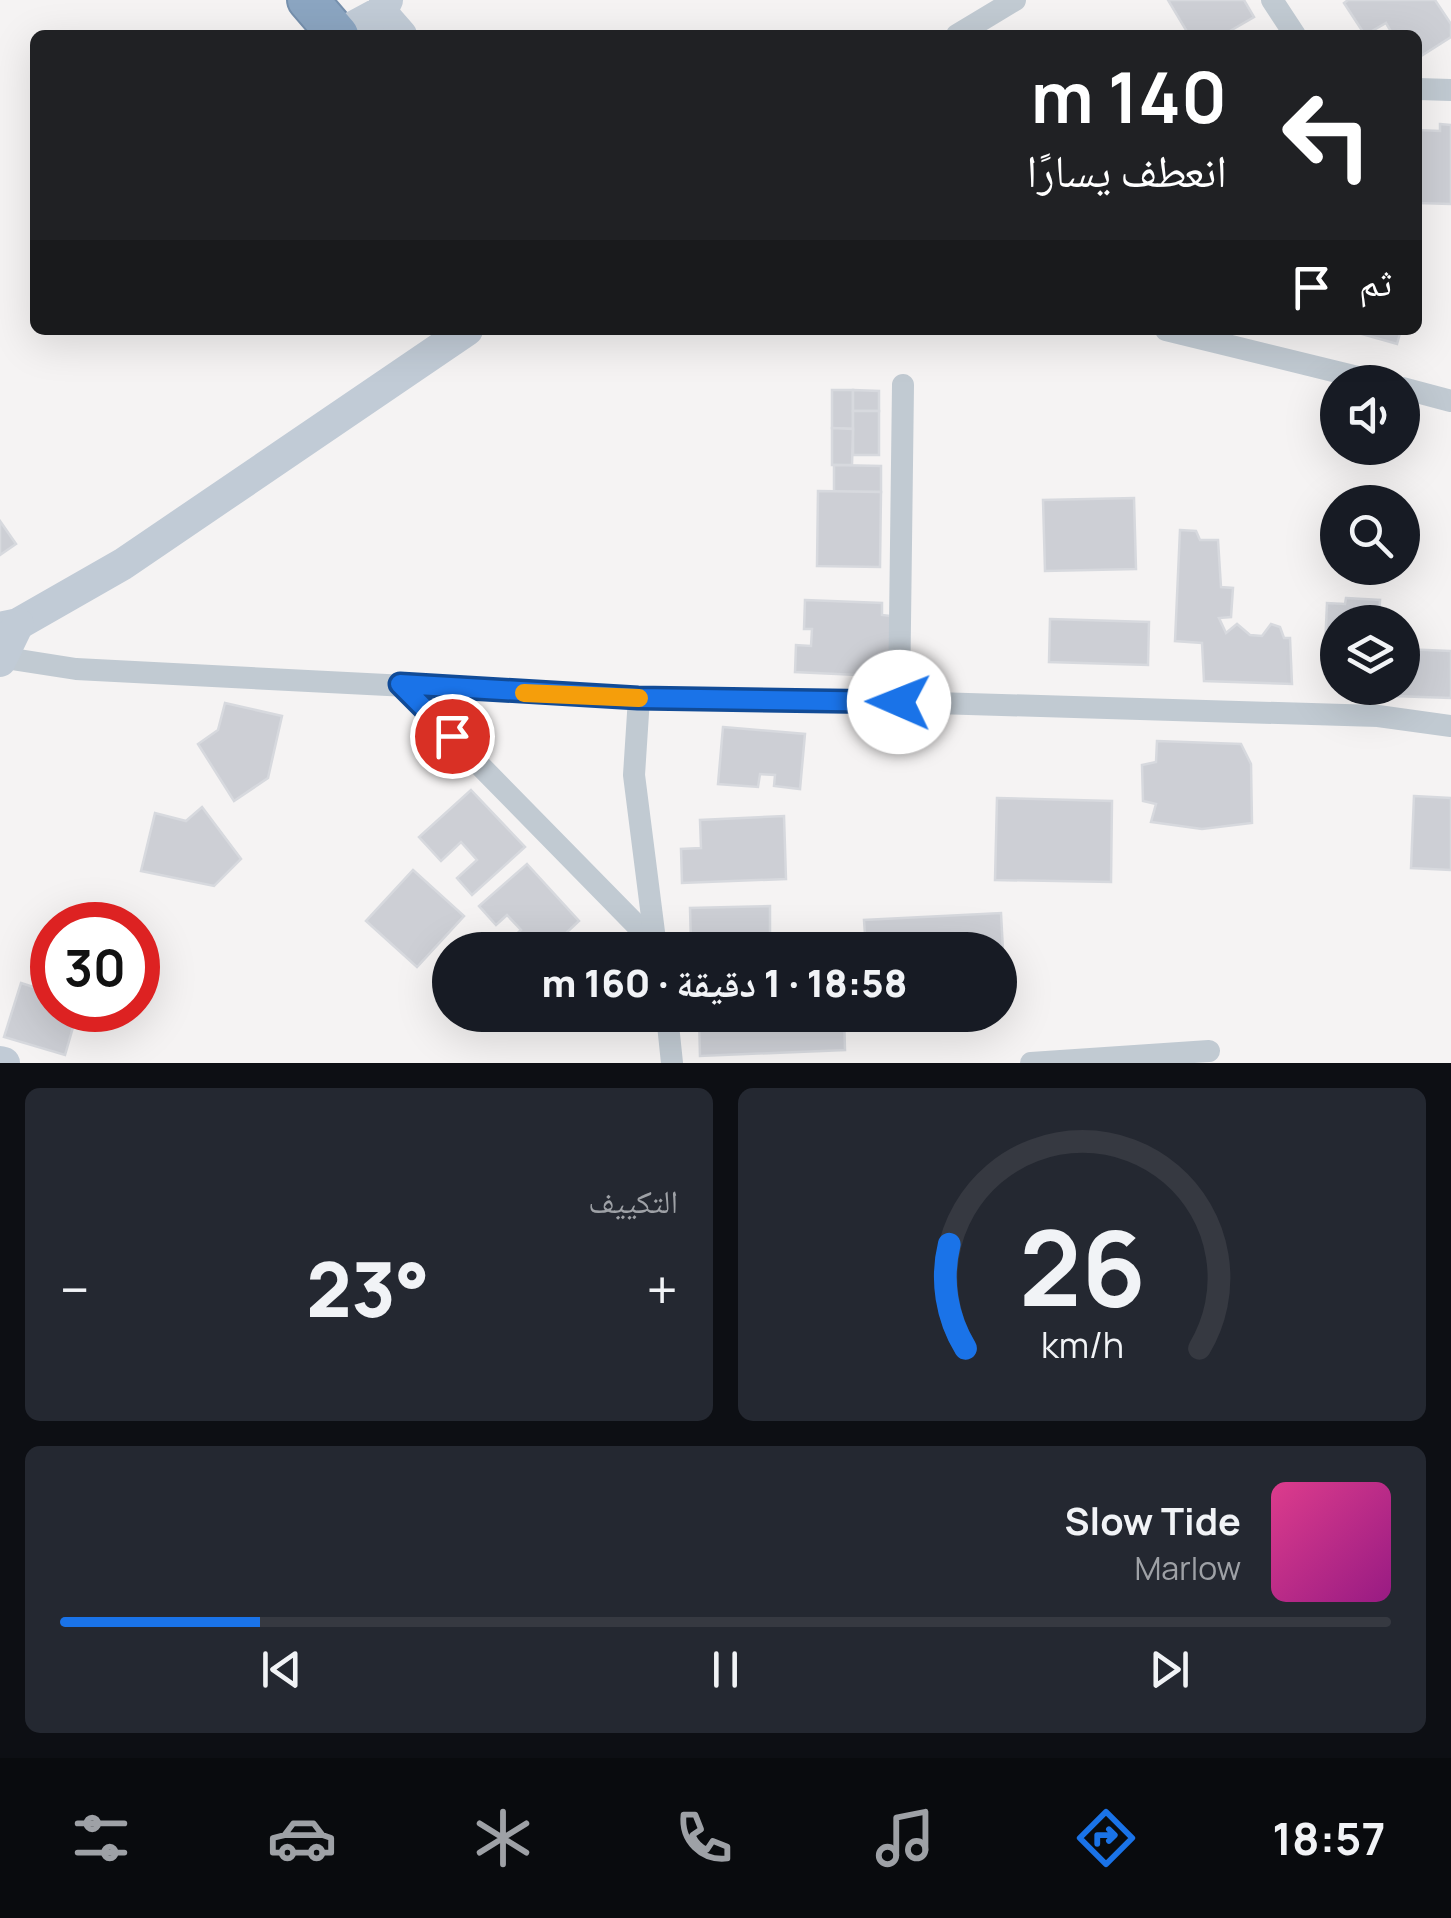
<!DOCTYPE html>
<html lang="ar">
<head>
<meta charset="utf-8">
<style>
  :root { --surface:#171b24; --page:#242831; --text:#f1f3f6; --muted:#9ea1a6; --line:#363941; --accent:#1a73e8 }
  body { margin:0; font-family:Manrope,"Noto Naskh Arabic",sans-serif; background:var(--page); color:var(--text); direction:rtl; height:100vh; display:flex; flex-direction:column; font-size:38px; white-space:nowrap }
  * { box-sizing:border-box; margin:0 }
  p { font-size:32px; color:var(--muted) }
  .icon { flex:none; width:55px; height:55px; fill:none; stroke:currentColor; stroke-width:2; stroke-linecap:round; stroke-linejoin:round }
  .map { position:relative; height:1063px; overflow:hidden; direction:ltr }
  .panel { display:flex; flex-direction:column; gap:25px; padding:25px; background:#0d0f14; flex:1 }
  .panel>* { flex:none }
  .top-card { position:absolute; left:30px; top:30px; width:1392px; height:305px; border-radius:15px; box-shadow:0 10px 40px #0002; direction:rtl; background:#202124; color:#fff; overflow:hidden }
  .controls { position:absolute; left:1320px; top:365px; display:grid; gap:20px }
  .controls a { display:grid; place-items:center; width:100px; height:100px; border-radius:50%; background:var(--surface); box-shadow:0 10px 40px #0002; font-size:50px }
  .speed { position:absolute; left:30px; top:902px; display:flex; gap:20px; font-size:50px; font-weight:700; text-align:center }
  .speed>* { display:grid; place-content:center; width:130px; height:130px; border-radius:50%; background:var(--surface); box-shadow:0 10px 40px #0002; line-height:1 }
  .speed .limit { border:15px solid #d22; background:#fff; color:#111 }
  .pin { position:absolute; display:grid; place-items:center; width:85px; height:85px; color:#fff; margin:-42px; border:5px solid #fff; border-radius:50%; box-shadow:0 2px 10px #0007 }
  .me { position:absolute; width:110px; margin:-55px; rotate:271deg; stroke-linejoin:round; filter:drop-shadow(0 0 8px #0008) }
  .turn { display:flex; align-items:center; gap:35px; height:210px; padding:0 30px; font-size:45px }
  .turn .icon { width:130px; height:130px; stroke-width:2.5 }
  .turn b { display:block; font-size:70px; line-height:85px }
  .then { display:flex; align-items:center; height:95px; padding:0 30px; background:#0003; gap:20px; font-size:38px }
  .big { font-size:75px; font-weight:800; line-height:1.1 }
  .panel .tile { flex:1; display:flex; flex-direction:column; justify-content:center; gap:15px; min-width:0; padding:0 35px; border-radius:15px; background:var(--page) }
  .panel .dial { align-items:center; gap:0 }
  .dial svg { height:260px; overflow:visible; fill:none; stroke:var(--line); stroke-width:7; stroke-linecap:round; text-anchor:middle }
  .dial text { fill:var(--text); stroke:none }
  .song { display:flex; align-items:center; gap:30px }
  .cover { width:120px; height:120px; border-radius:15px; background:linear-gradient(135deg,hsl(330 70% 55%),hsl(310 70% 35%)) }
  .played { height:10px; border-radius:5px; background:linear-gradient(90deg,var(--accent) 15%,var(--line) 15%) }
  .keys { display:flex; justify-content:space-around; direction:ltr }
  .heat { display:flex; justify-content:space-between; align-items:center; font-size:55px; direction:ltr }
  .panel .tiles { flex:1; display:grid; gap:25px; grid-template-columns:1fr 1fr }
  .tile:last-child { grid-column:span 2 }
  .trip { position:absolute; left:432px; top:932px; width:585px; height:100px; border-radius:50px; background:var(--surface); box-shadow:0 10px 40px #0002; font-weight:800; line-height:100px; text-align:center; direction:rtl }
  .dock { display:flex; height:160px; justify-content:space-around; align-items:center; background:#090b0e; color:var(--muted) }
  .dock .icon { width:70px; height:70px }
  .dock .active { color:var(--accent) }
  .dock b { font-size:45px; color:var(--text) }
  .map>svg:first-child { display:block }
</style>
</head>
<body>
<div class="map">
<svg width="1451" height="1063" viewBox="0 0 1451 1063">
  <rect width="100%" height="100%" fill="#f5f3f3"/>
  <!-- building -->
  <g fill="#cdcfd5" stroke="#d7d9de" stroke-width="2.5">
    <path d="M1168 0H1244L1254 17 1223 35H1189Z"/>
    <path d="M1348 0H1435L1451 24V37L1418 58V35H1393L1386 23 1365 35 1344 3Z"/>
    <path d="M1440 124 1451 125V204L1418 203V130L1440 131Z"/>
    <path d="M1348 330H1401L1397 344Z"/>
    <path d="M832 390H853V429L832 428Z"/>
    <path d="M853 390 879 391V411H853Z"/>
    <rect x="853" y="411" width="26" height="44"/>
    <path d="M832 428 853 429 852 465H832Z"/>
    <path d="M834 465 881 466V492H834Z"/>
    <path d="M818 491 881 492 880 567 817 566Z"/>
    <path d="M1134 498 1136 569 1045 571 1043 500Z"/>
    <path d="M0 521 16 544 0 555Z"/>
    <path d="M1180 530 1196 531 1200 540H1218L1221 587 1233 588 1231 617 1219 618 1226 633 1237 624 1250 635 1262 636 1271 624 1280 627 1284 638H1290L1292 684 1204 681 1202 643 1175 641Z"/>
    <path d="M1346 598 1380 600 1379 622H1338V672L1324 671 1327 603 1345 604Z"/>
    <path d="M805 600 882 603V615L891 616 890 659H879L878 676 795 672 796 645 811 646 812 629H804Z"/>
    <path d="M1050 619 1149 622 1148 665 1049 662Z"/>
    <path d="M1402 649 1451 651V698L1364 695 1365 688H1402Z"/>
    <path d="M225 703 282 716 268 778 234 801 198 744 218 730Z"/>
    <path d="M723 727 805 734 800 789 774 786 775 775 760 774 758 787 718 784Z"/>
    <path d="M1157 741 1241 744 1251 764 1252 823 1202 829 1151 822 1156 804 1143 801 1142 765 1156 762Z"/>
    <path d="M471 790 525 847 472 895 457 878 477 860 461 842 441 861 419 837Z"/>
    <path d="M1414 796 1451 798V870L1411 868Z"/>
    <path d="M997 798 1112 801 1111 882 995 880Z"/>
    <path d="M202 807 241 859 214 886 141 871 155 813 186 821Z"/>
    <path d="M784 816 786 879 682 883 681 849 701 848 700 820Z"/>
    <path d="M527 864 579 921 548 950H520L510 940 521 930 507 915 496 925 479 906Z"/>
    <path d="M413 870 464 916 417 967 366 921Z"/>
    <path d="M770 906V942L691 944 690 908Z"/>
    <path d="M1001 913 1006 1008 1000 1009V950H866L864 920Z"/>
    <path d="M21 983 52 993V1010H78L65 1055 4 1037Z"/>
    <path d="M699 1015H844L845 1050 700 1056Z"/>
  </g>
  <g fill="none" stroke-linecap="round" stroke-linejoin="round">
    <defs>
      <path id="highway" d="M308 0 338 35"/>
    </defs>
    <!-- highway casing -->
    <use href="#highway" stroke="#7690ad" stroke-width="44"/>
    <!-- street -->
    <g stroke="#c1cad2" stroke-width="22">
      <path d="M1272 0 1295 35"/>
      <path d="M957 35 1015 0"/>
      <path d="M1418 89 1451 90"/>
      <path d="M1166 330 1378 382"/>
      <path d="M1402 388 1451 401"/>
      <path d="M0 657 76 669 639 698 902 702 1378 716 1451 726"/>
      <path d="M401 685 656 945"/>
      <path d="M639 698 634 775 656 948"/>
      <path d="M899 702 903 385"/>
      <path d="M667 1015 672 1063"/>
      <path d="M1031 1063 1209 1051"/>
    </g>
    <!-- secondary -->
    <g stroke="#c1cbd6" stroke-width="32">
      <path d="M381 12 401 35"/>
      <path d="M338 35 381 12 387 0"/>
      <path d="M0 628 18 624 123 564 467 330"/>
      <path d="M0 661 18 624"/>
      <path d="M0 1062 4 1063"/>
    </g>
    <!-- highway -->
    <use href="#highway" stroke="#8ba5c1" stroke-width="40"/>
  </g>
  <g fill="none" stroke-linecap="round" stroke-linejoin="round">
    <defs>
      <path id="route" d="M452 736 400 684 638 698 899 702"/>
    </defs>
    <!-- route casing -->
    <use href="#route" stroke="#114b97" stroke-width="25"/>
    <!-- route -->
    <use href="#route" stroke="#1a73e8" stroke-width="18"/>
    <!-- slow -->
    <path stroke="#f59e0b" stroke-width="18" d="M524 693 639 698"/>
  </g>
</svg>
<div class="controls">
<a><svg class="icon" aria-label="sound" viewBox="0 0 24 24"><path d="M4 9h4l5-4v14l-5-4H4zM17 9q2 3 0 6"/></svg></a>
<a><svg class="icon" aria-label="search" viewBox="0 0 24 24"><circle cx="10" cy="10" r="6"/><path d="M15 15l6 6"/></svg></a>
<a><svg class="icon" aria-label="layers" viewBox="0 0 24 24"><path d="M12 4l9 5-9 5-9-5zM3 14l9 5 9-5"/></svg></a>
</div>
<div class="speed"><div class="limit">30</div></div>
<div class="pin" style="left:452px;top:736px;background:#d93025"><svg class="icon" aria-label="arrive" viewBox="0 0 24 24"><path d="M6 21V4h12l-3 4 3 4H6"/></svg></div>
<svg class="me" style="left:899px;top:702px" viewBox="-20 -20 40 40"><circle r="19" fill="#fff"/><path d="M0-13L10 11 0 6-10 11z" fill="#1a73e8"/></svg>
<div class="trip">18:58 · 1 دقيقة · 160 m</div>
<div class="top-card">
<div class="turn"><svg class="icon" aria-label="left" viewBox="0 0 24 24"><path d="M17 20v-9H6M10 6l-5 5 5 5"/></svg><div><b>140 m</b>انعطف يسارًا</div></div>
<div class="then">ثم<svg class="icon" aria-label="arrive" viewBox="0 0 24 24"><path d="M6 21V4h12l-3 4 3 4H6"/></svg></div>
</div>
</div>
<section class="panel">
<div class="tiles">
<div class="tile dial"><svg viewBox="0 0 100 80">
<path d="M14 69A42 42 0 1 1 86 69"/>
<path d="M14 69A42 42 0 0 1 9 37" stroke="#1a73e8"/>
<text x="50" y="56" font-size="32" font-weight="700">26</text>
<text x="50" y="72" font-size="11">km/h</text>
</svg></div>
<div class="tile"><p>التكييف</p>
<div class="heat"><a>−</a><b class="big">23°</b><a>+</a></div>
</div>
<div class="tile">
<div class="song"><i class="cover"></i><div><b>Slow Tide</b><p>Marlow</p></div></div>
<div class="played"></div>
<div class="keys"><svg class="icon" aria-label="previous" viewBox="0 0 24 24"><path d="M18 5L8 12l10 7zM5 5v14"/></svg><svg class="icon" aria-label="pause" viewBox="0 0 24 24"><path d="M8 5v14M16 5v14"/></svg><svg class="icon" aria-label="next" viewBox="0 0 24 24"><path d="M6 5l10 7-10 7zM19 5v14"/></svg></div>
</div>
</div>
</section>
<nav class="dock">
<b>18:57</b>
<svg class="icon active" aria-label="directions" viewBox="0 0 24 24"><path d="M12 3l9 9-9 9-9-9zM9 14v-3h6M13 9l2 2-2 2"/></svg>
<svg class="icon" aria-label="music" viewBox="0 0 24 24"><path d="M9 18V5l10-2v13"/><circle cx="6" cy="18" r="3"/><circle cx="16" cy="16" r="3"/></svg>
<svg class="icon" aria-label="phone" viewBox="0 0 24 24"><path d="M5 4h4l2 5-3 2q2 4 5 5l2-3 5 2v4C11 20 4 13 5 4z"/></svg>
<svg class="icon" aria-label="climate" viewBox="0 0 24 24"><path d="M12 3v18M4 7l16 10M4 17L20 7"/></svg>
<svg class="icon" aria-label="car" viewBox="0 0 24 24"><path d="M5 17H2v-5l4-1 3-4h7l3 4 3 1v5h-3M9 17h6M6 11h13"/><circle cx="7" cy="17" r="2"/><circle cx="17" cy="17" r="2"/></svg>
<svg class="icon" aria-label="filters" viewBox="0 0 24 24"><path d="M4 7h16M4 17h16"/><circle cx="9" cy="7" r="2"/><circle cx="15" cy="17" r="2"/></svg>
</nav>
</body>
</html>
